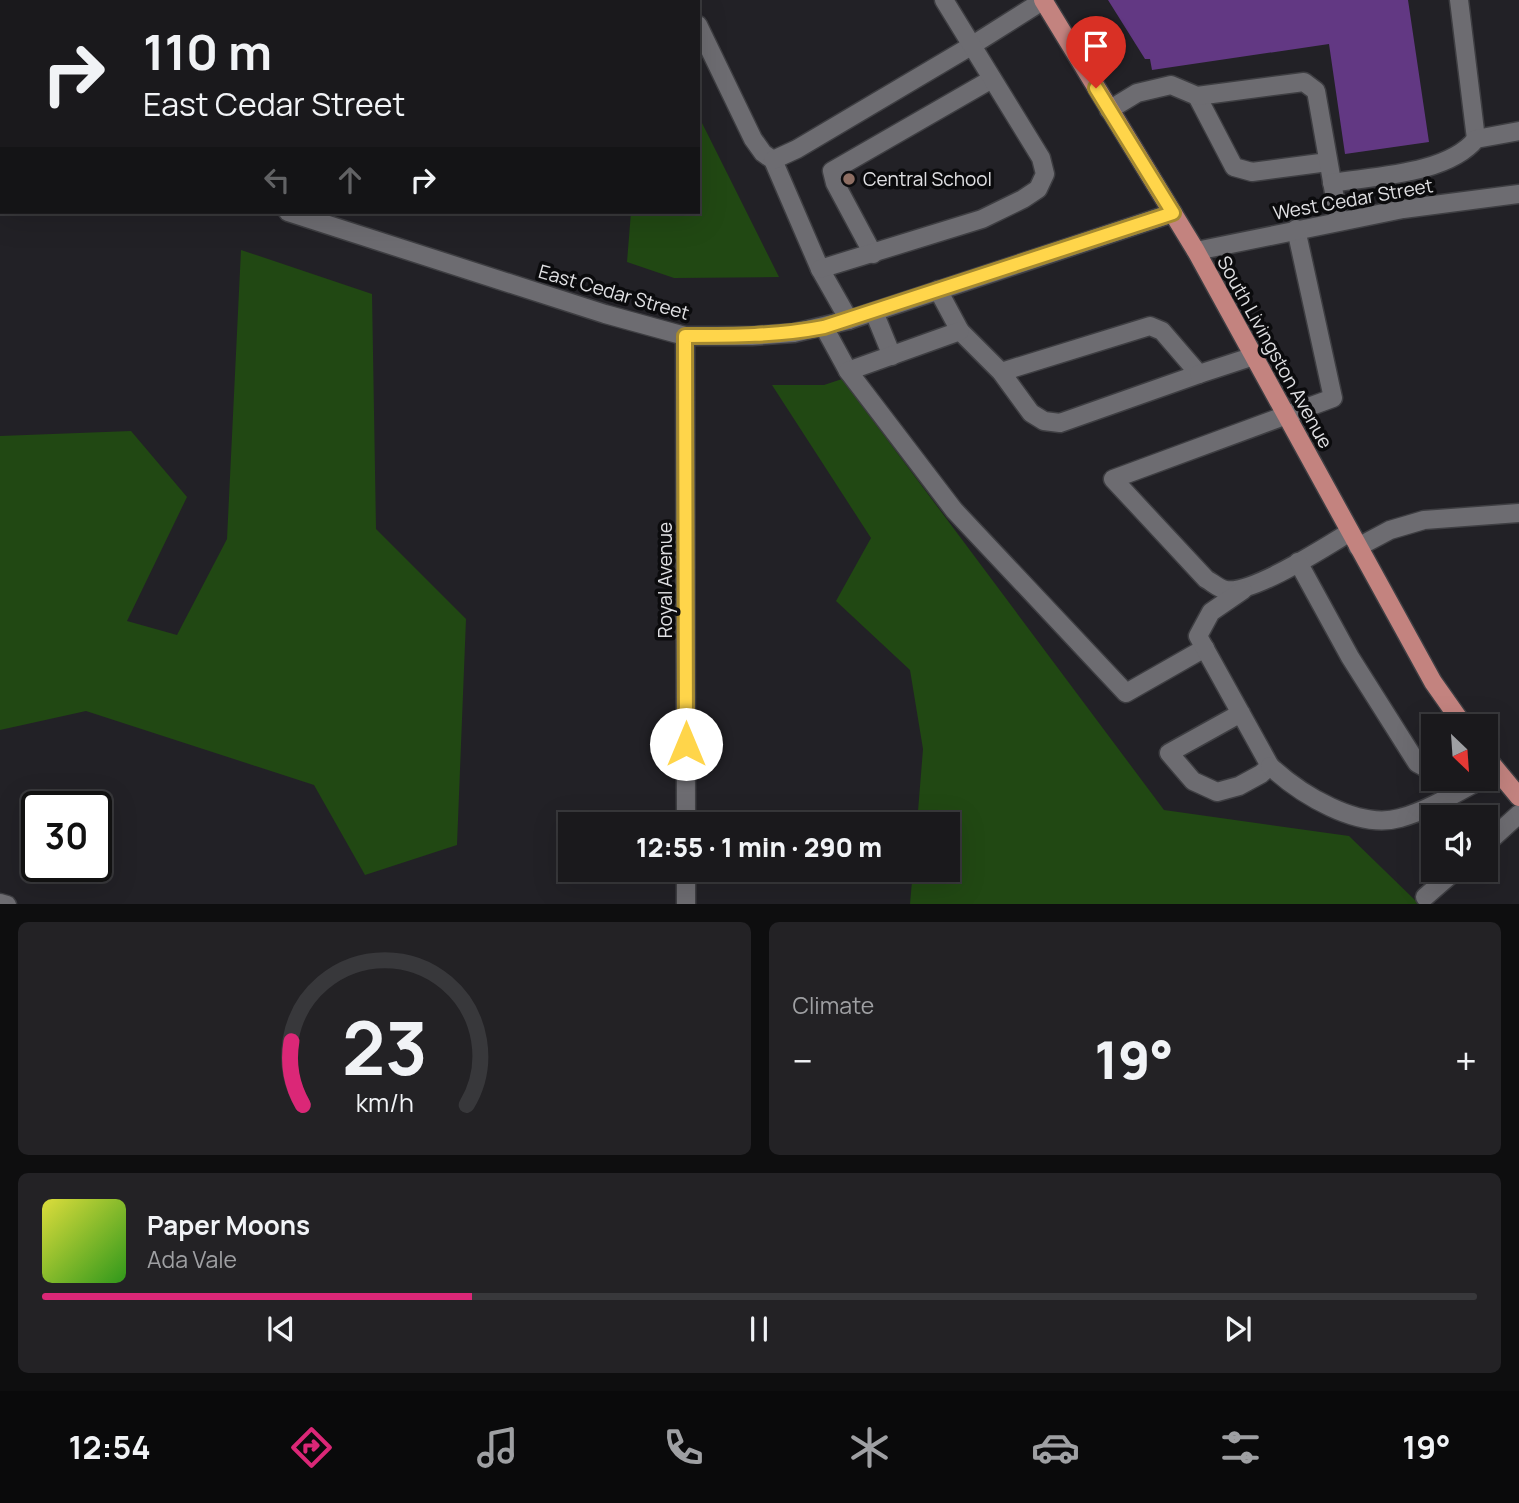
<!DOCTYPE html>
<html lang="en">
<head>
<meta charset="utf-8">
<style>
  :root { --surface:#1a191c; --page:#232225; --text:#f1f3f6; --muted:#9fa0a3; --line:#38383b; --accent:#db2777 }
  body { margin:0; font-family:Manrope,sans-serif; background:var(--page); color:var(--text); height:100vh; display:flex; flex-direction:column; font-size:26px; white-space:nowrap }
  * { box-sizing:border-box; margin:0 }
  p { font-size:23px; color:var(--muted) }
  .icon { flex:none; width:38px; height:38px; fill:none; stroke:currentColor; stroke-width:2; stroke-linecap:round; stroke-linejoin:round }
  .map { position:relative; height:904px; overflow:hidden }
  .details { display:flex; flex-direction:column; gap:18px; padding:18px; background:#0e0e0f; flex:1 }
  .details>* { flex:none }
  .hud { position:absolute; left:0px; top:0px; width:700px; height:214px; box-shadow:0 7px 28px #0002,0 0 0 2px var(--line); background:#1a191c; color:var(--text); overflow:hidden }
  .needle { width:46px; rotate:155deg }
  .buttons { position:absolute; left:1421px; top:714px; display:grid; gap:14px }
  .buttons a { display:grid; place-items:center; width:77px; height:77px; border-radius:0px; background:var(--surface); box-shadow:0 7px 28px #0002,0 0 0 2px var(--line); font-size:35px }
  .speed { position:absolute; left:21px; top:791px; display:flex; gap:14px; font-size:35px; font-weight:700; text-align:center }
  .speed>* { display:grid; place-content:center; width:91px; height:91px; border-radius:50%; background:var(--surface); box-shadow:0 7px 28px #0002,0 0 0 2px var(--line); line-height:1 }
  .speed .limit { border:4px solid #111; border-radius:10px; background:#fff; color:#111 }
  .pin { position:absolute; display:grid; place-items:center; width:60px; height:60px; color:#fff; margin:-72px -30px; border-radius:50% 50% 50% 0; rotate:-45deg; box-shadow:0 0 7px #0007 }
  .pin .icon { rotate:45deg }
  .me { position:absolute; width:77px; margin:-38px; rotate:0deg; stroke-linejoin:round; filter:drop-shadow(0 0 5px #0008) }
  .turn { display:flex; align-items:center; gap:24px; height:147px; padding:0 28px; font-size:32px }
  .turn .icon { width:91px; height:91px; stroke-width:2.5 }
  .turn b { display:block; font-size:49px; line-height:60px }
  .lanes { display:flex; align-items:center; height:66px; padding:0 28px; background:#0003; justify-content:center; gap:35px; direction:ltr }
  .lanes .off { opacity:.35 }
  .big { font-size:52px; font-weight:800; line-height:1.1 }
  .details .widget { flex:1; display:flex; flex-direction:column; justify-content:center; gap:10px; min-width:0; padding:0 24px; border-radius:10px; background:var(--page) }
  .details .dial { align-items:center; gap:0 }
  .dial svg { height:182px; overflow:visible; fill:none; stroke:var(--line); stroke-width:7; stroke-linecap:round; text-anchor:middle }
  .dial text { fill:var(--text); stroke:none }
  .song { display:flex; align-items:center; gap:21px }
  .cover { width:84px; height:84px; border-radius:10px; background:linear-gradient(135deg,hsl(60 70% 55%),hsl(110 70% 35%)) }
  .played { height:7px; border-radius:4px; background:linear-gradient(90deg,var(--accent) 30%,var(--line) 30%) }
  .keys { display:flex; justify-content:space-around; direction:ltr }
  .heat { display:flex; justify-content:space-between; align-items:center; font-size:38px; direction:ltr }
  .details .tiles { flex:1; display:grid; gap:18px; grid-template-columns:1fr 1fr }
  .widget:last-child { grid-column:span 2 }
  .trip { position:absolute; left:558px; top:812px; width:402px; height:70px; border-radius:0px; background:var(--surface); box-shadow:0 7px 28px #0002,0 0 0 2px var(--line); font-weight:800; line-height:70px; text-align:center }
  .menu { display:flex; height:112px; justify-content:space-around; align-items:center; background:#0a0a0b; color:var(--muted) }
  .menu .icon { width:49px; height:49px }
  .menu .current { color:var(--accent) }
  .menu b { font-size:32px; color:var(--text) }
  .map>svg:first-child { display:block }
</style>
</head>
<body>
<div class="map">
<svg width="1519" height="905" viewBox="0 0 1519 905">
  <rect width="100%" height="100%" fill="#222126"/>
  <!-- green -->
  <g fill="#214813">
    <path d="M432 0H640L641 2H437Z"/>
    <path d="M698 115 779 277 674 278 627 262 631 212H698Z"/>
    <path d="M241 250 372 294 376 529 466 619 457 845 365 875 314 785 86 711 0 730V436L131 431 187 497 127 621 177 635 227 539Z"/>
    <path d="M842 379 1164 810 1349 836 1419 904H910L913 870H948V824H917L923 749 910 670 836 601 871 538 772 385H824Z"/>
  </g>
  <!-- building -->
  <path fill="#623883" d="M1108 0H1408L1429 142 1345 154 1329 44 1152 70 1150 59H1145Z"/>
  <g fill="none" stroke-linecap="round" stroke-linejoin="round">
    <defs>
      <g id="minor">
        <path d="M687 0V2"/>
        <path d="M1459 0 1476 139"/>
        <path d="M698 25 753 139 763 153 773 160 820 269 849 320"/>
        <path d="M1197 96 1234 167 1252 172 1328 162"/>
        <path d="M1109 110 1137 93 1171 85 1197 96 1304 82 1316 91 1339 221"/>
        <path d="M0 118 2 119"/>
        <path d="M773 160 797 149 971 46 1044 0"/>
        <path d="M1332 183C1375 176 1448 174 1476 139L1519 131"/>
        <path d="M288 212 605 314 685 336H752L794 333 849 320 1173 213"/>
        <path d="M1296 229 1333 398 1113 479 1206 579C1212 582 1219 589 1226 590 1253 594 1325 547 1350 532"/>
        <path d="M1196 251 1403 209 1519 194"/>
        <path d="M873 254 835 183 832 171 992 79"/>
        <path d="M820 269 982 219 1023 199 1038 189 1045 174 1041 158 944 0"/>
        <path d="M938 290 960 331 1001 372 1031 413 1044 421 1060 423 1199 374 1162 331 1150 326 1001 372"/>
        <path d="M874 312 892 356"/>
        <path d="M824 327 848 371"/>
        <path d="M960 331 848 371 954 510 1126 693 1205 648"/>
        <path d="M685 336 686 824"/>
        <path d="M1199 374 1254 356"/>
        <path d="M1358 547 1390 530 1424 520 1519 513"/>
        <path d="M1298 562 1350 657 1417 763 1428 769 1433 767"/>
        <path d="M1241 713 1169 753 1193 781 1217 792 1239 786 1261 774 1270 766 1198 636 1211 612 1243 590"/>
        <path d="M1270 766C1300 794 1358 830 1400 818 1427 811 1458 792 1482 779"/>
        <path d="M1486 844 1519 814"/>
        <path d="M686 870V905"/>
        <path d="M1425 897 1456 870"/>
        <path d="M0 903 7 905"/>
      </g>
      <g id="major">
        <path d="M1043 0 1196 251 1433 682 1464 726"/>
        <path d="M1486 757 1519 797"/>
      </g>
    </defs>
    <!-- minor casing -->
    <use href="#minor" stroke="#3e3e42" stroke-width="21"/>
    <!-- major casing -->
    <use href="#major" stroke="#3e3e42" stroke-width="21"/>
    <!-- minor -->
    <use href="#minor" stroke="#6d6c71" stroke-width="18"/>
    <!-- major -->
    <use href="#major" stroke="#c3837f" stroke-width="18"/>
  </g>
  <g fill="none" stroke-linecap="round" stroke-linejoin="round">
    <defs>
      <path id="route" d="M686 744 685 336C732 336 778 336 824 327L1173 213 1096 88"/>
    </defs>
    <!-- route casing -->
    <use href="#route" stroke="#a68a30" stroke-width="18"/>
    <!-- route -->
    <use href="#route" stroke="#ffd54a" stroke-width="12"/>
  </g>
  <!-- markers -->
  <circle fill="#8d6e63" stroke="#0b0b0d" stroke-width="2.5" cx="849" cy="179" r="7"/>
  <g text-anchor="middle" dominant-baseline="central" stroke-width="7" stroke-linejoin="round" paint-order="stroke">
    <!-- poi labels -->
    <g font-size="19" fill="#e0e0e3" stroke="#0b0b0d" text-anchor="start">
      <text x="863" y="179">Central School</text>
    </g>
    <!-- street labels -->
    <g font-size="19" fill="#e0e0e3" stroke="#0b0b0d">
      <text transform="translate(1353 199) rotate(-10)">West Cedar Street</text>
      <text transform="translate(614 292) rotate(16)">East Cedar Street</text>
      <text transform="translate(1275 352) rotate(61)">South Livingston Avenue</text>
      <text transform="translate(665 580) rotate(-90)">Royal Avenue</text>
    </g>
  </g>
</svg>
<div class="buttons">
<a><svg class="needle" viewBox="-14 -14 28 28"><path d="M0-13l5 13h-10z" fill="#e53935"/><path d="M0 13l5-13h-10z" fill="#9fa0a3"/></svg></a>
<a><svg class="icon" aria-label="sound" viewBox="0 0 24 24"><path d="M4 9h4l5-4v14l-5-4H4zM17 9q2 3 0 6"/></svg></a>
</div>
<div class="speed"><div class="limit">30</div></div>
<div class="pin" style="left:1096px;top:88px;background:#d93025"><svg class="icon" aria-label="arrive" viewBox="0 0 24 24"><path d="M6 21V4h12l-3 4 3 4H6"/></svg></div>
<svg class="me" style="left:686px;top:744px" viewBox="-20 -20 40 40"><circle r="19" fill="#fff"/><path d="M0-13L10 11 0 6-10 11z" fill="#ffd54a"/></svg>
<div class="trip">12:55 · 1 min · 290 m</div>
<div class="hud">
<div class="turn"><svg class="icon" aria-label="right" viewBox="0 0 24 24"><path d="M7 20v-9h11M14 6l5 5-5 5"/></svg><div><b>110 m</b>East Cedar Street</div></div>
<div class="lanes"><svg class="icon off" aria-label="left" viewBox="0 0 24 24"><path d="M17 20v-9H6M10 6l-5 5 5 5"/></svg><svg class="icon off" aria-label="ahead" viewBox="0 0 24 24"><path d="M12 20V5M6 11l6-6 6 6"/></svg><svg class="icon" aria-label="right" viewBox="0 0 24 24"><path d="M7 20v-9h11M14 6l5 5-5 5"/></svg></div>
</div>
</div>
<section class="details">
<div class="tiles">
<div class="widget dial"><svg viewBox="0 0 100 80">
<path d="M14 69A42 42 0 1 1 86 69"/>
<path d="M14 69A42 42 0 0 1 9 41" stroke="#db2777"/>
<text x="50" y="56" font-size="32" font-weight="700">23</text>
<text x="50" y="72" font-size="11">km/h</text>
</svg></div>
<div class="widget"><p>Climate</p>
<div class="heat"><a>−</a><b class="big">19°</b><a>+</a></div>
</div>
<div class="widget">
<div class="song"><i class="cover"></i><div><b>Paper Moons</b><p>Ada Vale</p></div></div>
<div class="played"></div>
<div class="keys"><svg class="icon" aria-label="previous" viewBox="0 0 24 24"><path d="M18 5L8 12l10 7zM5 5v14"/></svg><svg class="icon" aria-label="pause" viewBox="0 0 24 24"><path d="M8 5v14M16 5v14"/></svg><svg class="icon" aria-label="next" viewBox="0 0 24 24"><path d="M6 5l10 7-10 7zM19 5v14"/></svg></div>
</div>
</div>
</section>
<nav class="menu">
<b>12:54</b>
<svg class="icon current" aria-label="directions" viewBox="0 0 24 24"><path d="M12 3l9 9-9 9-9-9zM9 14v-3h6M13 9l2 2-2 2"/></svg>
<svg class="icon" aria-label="music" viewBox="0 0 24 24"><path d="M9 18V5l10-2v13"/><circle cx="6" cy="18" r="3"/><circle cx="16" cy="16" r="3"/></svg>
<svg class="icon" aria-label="phone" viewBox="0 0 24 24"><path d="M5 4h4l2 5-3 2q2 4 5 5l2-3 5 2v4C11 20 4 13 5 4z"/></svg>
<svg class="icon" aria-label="climate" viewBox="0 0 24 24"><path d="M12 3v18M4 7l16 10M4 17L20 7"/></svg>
<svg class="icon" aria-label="car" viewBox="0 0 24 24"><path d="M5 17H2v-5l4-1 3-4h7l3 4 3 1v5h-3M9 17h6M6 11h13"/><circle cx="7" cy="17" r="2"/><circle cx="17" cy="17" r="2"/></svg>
<svg class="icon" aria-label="filters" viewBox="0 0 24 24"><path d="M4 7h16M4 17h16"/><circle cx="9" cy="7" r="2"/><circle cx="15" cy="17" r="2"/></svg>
<b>19°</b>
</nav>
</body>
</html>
